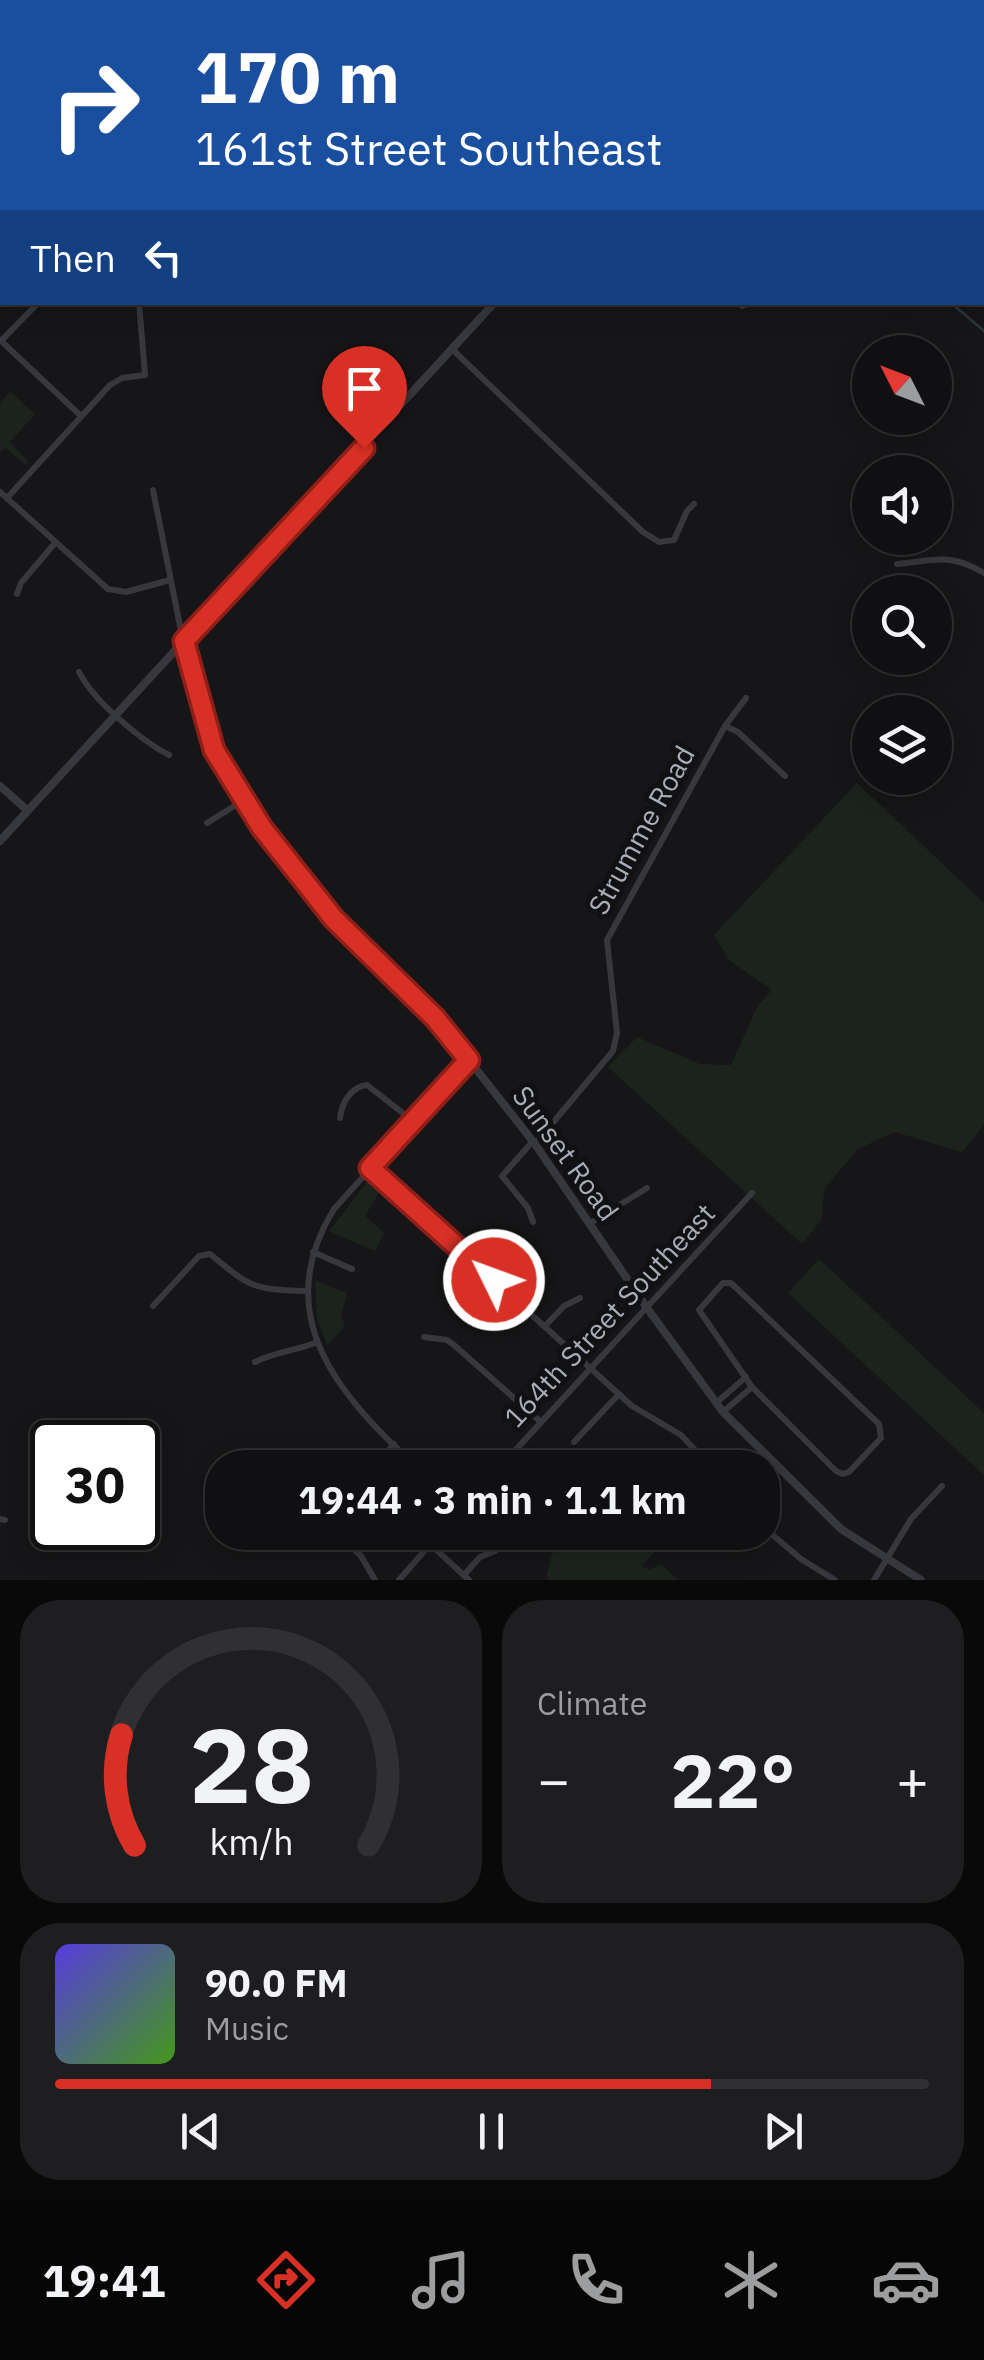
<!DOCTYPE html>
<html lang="en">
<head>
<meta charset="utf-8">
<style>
  :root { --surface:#101012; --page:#1e1e20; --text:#f1f3f6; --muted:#9c9d9f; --line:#303032; --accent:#d93025 }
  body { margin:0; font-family:"IBM Plex Sans",sans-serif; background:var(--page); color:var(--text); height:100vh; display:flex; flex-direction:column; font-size:38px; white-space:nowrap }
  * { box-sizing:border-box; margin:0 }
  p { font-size:32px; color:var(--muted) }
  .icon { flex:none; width:55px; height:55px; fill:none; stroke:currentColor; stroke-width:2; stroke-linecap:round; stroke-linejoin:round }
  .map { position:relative; height:1580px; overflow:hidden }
  .panel { display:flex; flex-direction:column; gap:20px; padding:20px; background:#09090a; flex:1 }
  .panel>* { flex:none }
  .top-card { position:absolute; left:0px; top:0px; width:985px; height:305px; box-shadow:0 5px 25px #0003,0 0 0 2px var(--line); background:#1a4fa0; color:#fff; overflow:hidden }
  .needle { width:65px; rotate:312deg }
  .controls { position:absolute; left:852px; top:335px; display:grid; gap:20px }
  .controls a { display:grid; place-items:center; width:100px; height:100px; border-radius:50%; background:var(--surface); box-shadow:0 5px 25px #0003,0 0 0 2px var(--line); font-size:50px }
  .speed { position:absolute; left:30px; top:1420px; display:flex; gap:20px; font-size:50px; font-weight:700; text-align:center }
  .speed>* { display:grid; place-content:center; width:130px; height:130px; border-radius:50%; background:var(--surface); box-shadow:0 5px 25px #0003,0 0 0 2px var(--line); line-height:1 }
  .speed .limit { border:5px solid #111; border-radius:15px; background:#fff; color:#111 }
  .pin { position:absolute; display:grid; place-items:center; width:85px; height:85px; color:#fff; margin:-102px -42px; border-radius:50% 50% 50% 0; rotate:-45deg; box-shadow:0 0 10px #0007 }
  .pin .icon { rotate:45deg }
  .me { position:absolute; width:110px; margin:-55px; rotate:312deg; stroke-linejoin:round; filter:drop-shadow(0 0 8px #0008) }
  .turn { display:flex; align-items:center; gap:35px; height:210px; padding:0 30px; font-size:45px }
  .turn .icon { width:130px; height:130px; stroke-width:2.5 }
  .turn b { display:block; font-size:70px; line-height:85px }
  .then { display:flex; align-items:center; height:95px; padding:0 30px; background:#0003; gap:20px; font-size:38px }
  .big { font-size:75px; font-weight:700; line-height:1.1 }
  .panel .widget { flex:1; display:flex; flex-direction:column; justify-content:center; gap:15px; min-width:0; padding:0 35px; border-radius:40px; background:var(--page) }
  .panel .dial { align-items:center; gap:0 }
  .dial svg { height:260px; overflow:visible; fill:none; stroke:var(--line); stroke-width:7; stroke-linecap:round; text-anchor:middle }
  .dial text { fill:var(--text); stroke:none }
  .song { display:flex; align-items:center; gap:30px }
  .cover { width:120px; height:120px; border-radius:15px; background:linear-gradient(135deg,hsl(250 70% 55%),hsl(100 70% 35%)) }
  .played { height:10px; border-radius:5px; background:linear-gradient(90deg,var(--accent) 75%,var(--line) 75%) }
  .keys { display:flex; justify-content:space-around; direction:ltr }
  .heat { display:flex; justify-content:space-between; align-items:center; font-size:55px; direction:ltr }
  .panel .tiles { flex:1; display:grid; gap:20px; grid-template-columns:1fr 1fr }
  .widget:last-child { grid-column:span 2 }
  .trip { position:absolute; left:205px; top:1450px; width:575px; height:100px; border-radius:40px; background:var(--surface); box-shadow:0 5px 25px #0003,0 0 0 2px var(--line); font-weight:700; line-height:100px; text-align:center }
  .tabs { display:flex; height:160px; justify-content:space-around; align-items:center; background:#060607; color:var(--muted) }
  .tabs .icon { width:70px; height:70px }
  .tabs .on { color:var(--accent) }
  .tabs b { font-size:45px; color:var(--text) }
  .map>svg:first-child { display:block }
</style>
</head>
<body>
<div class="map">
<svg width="984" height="1580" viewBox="0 0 984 1580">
  <rect width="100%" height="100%" fill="#161618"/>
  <!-- green -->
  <g fill="#1c231d">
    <path d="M10 392 35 414 10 442 29 462 26 465 6 448 0 452V403Z"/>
    <path d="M857 783 984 903V1125L962 1152 895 1132 858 1149 824 1189 822 1219 802 1244 608 1067 637 1037 700 1064 731 1065 757 1007 772 990 730 961 714 935Z"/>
    <path d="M372 1181 381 1189 365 1216 384 1233 375 1251 329 1231 367 1182Z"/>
    <path d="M819 1259 984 1413V1475L788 1293Z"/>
    <path d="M315 1280 347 1293 341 1316 345 1326 327 1346 317 1318Z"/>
    <path d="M649 1533 655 1551 642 1566 649 1570 661 1564 678 1580H550L546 1577 555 1544C588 1539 616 1532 649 1533Z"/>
  </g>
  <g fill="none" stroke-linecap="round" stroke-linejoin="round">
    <!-- stream -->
    <path stroke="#2c353c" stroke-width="2.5" d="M950 302 984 331"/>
    <!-- minor -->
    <g stroke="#37383d" stroke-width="6">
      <path d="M88 0 90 2"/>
      <path d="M333 0 336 2"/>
      <path d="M245 2 246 0"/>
      <path d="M427 2 430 0"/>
      <path d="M0 19 2 21"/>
      <path d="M0 112 2 111"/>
      <path d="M0 207 2 204"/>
      <path d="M737 302 742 306 755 302"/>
      <path d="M0 340 81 416"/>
      <path d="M1 341 39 302"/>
      <path d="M453 350 643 532 659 542 674 540 687 511 694 504"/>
      <path d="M153 490 183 641"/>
      <path d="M0 492 108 589 126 592 170 580"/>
      <path d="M7 498 110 385 122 378 145 375 139 302"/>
      <path d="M897 564C935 561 949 552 984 573"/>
      <path d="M17 594 21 583 55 543"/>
      <path d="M79 672C93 700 140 740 169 755"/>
      <path d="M725 726 738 732 785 776"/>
      <path d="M207 823 244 800"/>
      <path d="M340 1118C342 1102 351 1087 367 1085L413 1121"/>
      <path d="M535 1144 613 1051 617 1033 607 940 725 726 746 698"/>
      <path d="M370 1168 632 1406 681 1435 712 1468"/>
      <path d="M533 1222 528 1208 502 1176 533 1141"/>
      <path d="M589 1224 647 1188"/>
      <path d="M313 1252 352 1269"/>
      <path d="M723 1283H731L879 1424 881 1438 849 1472 843 1474 836 1471 752 1387 699 1310Z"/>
      <path d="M153 1306 199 1256 210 1254C251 1288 252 1289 306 1291"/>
      <path d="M545 1326 564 1306 580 1298"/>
      <path d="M424 1337 447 1340 454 1345 541 1422"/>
      <path d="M255 1362C274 1352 294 1351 315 1343"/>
      <path d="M716 1403 746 1377"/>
      <path d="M723 1412 752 1387"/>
      <path d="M574 1442 619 1394"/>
      <path d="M373 1468 394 1444"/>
      <path d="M418 1468C339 1396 268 1316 334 1209L469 1060"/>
      <path d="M499 1468 752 1193"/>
      <path d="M0 1519 5 1520"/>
      <path d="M762 1526 801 1559 835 1580"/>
      <path d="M336 1532 361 1556 375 1580"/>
      <path d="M431 1545 469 1580"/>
      <path d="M739 1549 756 1532"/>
      <path d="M464 1575 480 1557 495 1551"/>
      <path d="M399 1580 441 1532"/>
      <path d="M874 1580 911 1519 942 1486"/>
    </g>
    <!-- tertiary -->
    <g stroke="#37383d" stroke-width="8">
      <path d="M760 2 762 0"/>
      <path d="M184 641 214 750 263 828 298 875 334 919 435 1018 469 1060 535 1144 647 1308 723 1412 841 1529 921 1580"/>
      <path d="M0 786 27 810"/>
      <path d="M0 841 495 302"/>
    </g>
  </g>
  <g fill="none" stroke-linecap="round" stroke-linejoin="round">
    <defs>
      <path id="route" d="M364 448 184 641 214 750 262 828 334 919 435 1018 469 1060 370 1168 494 1280"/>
    </defs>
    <!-- route casing -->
    <use href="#route" stroke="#8d1f18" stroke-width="25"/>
    <!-- route -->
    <use href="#route" stroke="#d93025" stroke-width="18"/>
  </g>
  <g text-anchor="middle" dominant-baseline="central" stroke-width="10" stroke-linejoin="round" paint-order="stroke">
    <!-- street labels -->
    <g font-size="28" fill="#a8adb8" stroke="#111113">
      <text transform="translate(641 830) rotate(-61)">Strumme Road</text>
      <text transform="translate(566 1153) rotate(54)">Sunset Road</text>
      <text transform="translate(609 1315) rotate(-47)">164th Street Southeast</text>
    </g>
  </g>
</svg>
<div class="controls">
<a><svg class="needle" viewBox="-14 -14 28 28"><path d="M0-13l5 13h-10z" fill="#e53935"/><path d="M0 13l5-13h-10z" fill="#9c9d9f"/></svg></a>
<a><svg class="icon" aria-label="sound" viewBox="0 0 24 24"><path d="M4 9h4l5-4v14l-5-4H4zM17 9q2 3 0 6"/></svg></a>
<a><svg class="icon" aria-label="search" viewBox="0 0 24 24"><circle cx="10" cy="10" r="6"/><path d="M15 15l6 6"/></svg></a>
<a><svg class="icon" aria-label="layers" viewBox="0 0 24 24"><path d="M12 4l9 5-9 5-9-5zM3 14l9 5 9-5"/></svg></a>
</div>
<div class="speed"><div class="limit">30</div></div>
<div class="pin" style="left:364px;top:448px;background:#d93025"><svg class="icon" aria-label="arrive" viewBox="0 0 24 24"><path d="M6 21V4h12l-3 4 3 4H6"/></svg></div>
<svg class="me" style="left:494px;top:1280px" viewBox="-20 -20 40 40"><circle r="17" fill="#d93025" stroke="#fff" stroke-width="3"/><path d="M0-11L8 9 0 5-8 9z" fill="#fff"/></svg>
<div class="trip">19:44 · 3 min · 1.1 km</div>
<div class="top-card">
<div class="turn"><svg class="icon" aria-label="right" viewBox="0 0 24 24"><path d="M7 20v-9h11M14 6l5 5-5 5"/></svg><div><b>170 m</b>161st Street Southeast</div></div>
<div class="then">Then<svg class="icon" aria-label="left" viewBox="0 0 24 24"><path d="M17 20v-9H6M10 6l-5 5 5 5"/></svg></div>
</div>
</div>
<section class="panel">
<div class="tiles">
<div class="widget dial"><svg viewBox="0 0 100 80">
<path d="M14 69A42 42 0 1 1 86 69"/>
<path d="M14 69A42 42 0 0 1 10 35" stroke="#d93025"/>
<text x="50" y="56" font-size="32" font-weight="700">28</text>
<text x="50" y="72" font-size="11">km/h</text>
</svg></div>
<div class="widget"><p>Climate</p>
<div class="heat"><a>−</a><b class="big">22°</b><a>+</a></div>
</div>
<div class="widget">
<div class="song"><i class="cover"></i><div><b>90.0 FM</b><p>Music</p></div></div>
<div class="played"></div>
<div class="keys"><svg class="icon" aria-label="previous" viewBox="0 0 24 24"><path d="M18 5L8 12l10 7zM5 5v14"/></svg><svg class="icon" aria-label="pause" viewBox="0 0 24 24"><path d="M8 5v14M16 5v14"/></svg><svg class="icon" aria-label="next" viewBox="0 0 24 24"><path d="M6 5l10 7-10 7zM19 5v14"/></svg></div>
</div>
</div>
</section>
<nav class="tabs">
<b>19:41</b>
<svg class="icon on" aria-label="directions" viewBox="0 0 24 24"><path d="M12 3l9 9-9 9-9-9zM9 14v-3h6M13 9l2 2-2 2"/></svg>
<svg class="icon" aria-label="music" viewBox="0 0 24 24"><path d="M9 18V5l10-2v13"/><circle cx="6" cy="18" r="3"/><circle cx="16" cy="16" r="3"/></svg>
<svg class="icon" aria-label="phone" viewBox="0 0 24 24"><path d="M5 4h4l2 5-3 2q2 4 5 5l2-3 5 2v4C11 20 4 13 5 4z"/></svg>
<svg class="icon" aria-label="climate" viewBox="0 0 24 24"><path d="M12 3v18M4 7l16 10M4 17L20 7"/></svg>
<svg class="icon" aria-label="car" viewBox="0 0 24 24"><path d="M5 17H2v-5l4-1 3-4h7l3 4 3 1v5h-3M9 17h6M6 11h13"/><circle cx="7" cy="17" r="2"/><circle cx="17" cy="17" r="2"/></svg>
</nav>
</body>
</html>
